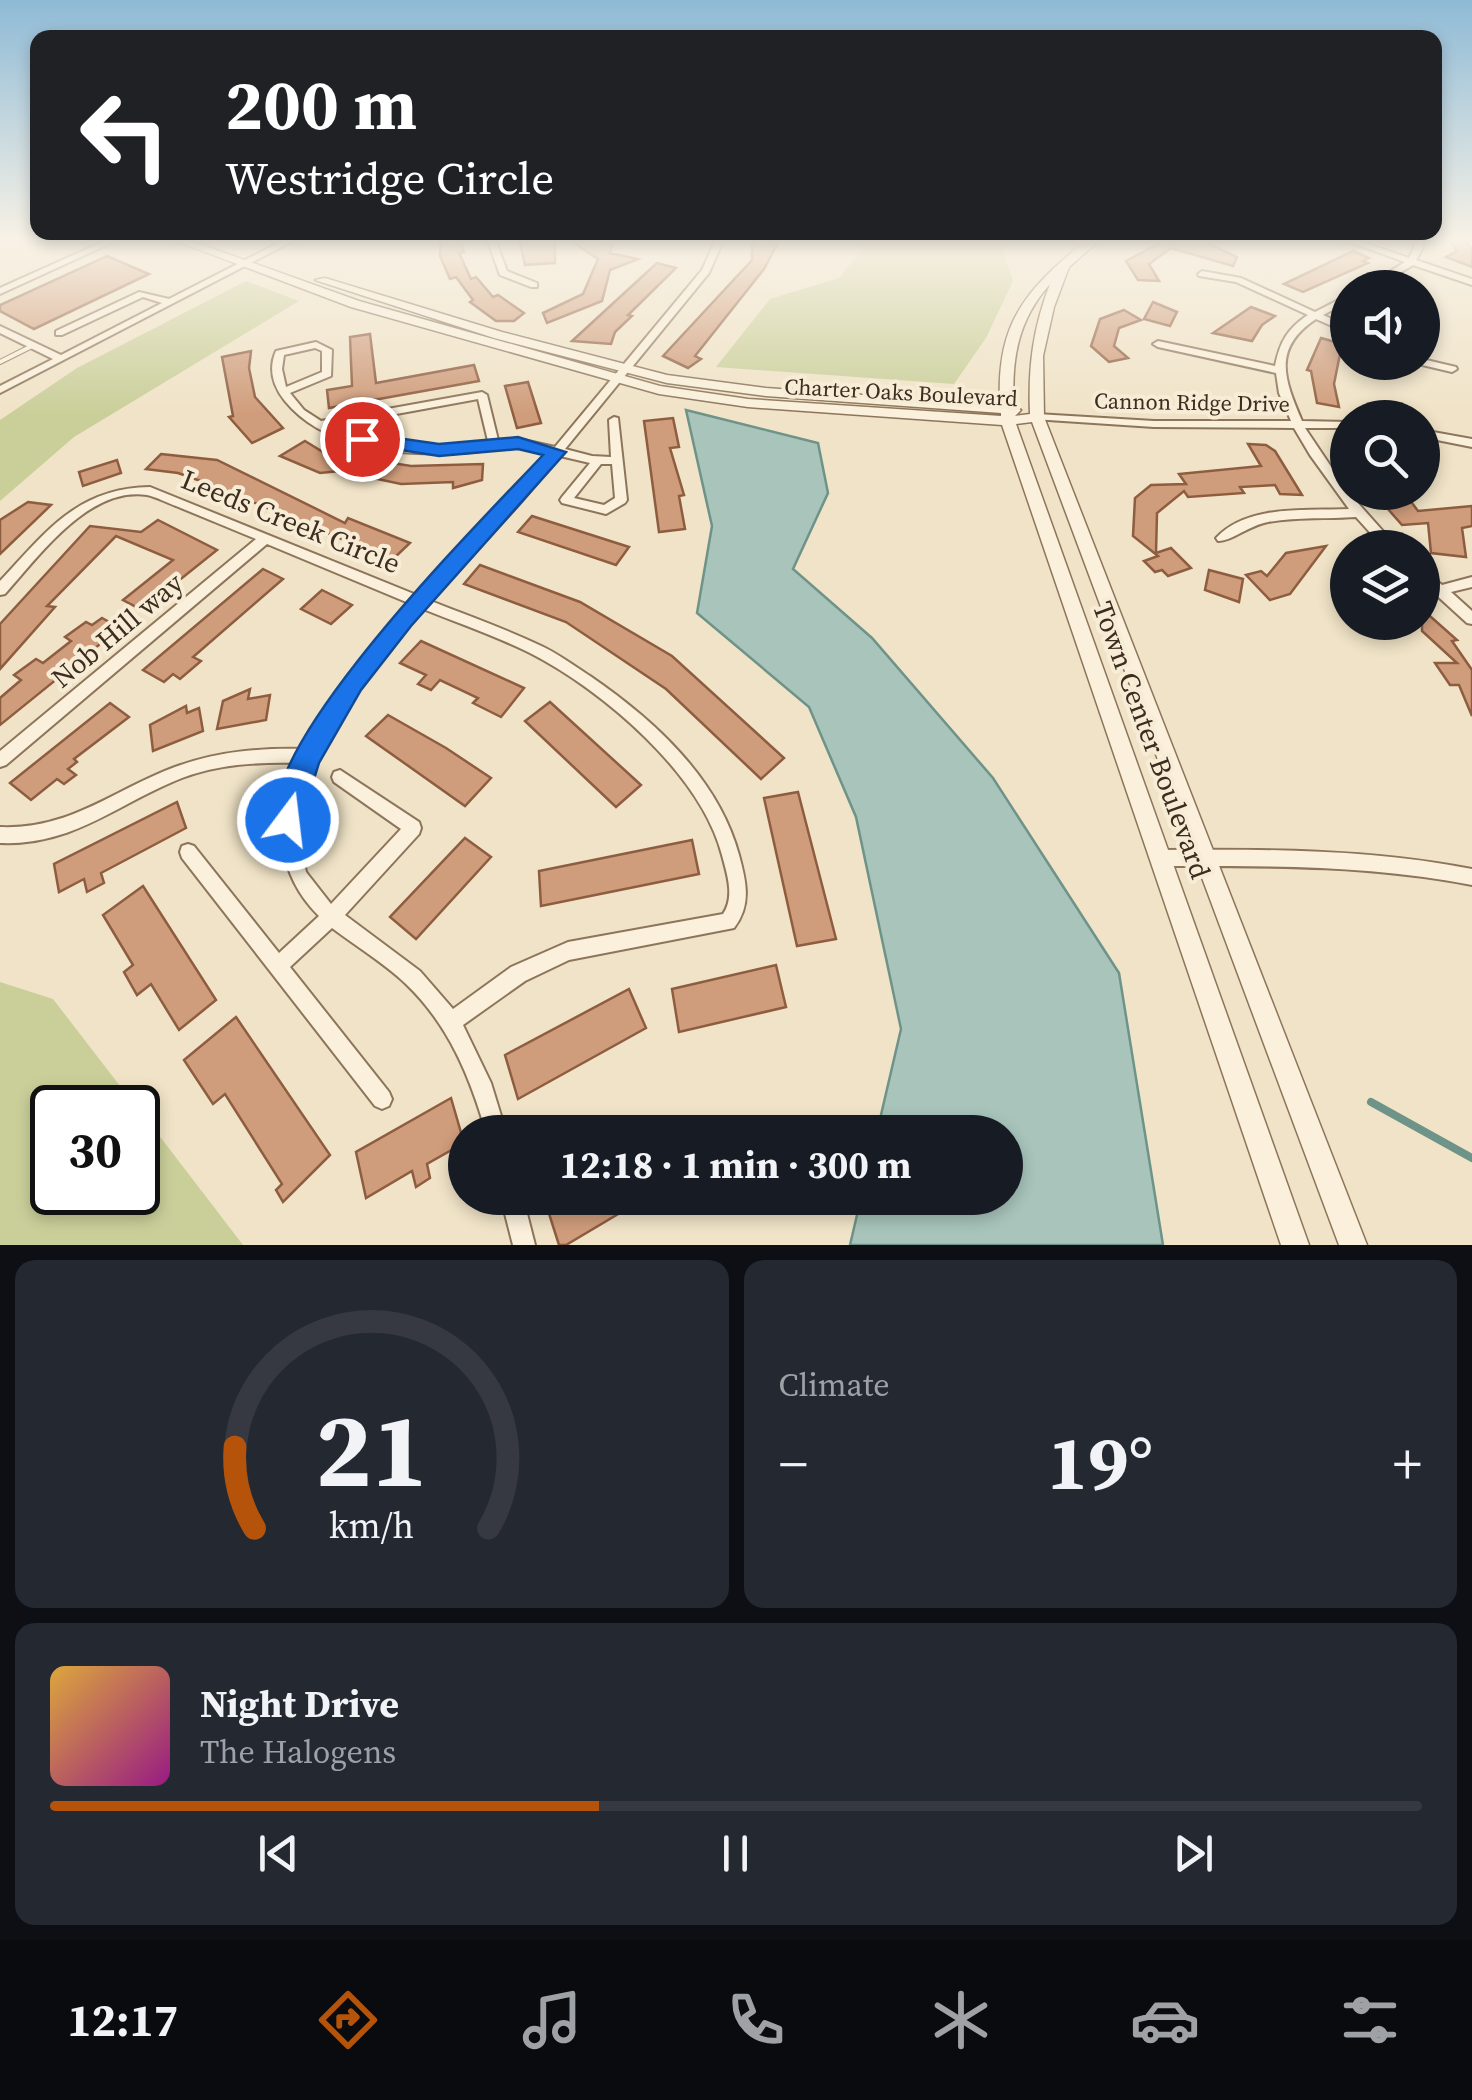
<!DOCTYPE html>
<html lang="en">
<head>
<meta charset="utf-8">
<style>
  :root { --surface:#171b24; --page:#242831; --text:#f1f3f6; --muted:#9ea1a6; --line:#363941; --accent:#b45309 }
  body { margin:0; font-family:"Source Serif 4",serif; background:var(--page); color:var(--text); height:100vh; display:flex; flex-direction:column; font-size:38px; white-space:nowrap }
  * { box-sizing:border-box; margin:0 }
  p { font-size:32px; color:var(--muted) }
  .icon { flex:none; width:55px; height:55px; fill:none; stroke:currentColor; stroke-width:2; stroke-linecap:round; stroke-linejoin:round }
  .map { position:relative; height:1245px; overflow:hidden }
  .details { display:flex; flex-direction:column; gap:15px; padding:15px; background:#0d0f14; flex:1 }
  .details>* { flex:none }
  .hud { position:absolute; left:30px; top:30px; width:1412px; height:210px; border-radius:20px; box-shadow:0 5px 15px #0003; background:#202124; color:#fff; overflow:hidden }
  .fabs { position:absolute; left:1330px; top:270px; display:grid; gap:20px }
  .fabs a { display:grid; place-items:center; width:110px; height:110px; border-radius:50%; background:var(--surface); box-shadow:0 5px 15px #0003; font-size:50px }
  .speed { position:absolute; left:30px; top:1085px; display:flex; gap:20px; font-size:50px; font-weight:700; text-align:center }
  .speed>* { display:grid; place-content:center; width:130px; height:130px; border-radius:50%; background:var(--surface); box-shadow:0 5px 15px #0003; line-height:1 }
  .speed .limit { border:5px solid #111; border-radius:15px; background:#fff; color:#111 }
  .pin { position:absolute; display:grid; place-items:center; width:85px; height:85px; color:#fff; margin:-42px; border:5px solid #fff; border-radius:50%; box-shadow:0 2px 10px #0007 }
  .me { position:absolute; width:110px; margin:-55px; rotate:15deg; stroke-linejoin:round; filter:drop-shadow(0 0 8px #0008) }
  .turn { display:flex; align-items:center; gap:35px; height:210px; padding:0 30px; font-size:45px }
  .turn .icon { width:130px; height:130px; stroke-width:2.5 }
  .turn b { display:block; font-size:70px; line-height:85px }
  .big { font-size:75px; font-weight:700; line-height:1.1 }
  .details .tile { flex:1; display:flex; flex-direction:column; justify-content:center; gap:15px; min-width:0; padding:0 35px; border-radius:20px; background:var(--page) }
  .details .dial { align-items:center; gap:0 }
  .dial svg { height:260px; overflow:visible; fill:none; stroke:var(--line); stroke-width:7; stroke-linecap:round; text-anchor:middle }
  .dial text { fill:var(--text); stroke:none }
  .song { display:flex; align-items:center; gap:30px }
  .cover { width:120px; height:120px; border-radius:15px; background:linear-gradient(135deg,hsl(40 70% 55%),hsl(310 70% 35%)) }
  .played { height:10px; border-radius:5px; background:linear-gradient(90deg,var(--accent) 40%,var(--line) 40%) }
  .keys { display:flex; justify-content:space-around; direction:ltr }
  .heat { display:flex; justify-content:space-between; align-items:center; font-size:55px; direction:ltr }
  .details .tiles { flex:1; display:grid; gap:15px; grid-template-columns:1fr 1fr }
  .tile:last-child { grid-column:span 2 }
  .trip { position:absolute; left:448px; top:1115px; width:575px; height:100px; border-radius:50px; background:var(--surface); box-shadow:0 5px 15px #0003; font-weight:700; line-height:100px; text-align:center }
  .tabs { display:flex; height:160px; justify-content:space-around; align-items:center; background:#090b0e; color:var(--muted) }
  .tabs .icon { width:70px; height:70px }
  .tabs .active { color:var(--accent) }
  .tabs b { font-size:45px; color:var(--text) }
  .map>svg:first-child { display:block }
</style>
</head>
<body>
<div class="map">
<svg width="1472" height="1245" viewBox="0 0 1472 1245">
  <rect width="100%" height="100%" fill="#f0e3c7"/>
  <!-- green -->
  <g fill="#cacf9a">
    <path d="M856 239H990L1000 244 1013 281 986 338 954 384 716 367 770 299 839 278 865 246Z"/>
    <path d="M246 281 299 301 74 437 0 501V420L77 368Z"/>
    <path d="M0 982 53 999 137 1108H52V1192H138V1108L243 1245H0Z"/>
  </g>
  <!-- water -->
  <path fill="#a8c4bb" stroke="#6e9389" stroke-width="2.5" d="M686 410 818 443 828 493 793 569 872 638 993 778 1119 973 1163 1245H850L861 1198H1005V1132H877L901 1029 856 817 809 707 697 613 712 526Z"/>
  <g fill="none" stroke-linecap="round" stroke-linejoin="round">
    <!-- stream -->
    <path stroke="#6e9389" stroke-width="8" d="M1371 1102 1472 1158"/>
  </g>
  <!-- building -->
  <g fill="#d09d7c" stroke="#8e5d40" stroke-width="2.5">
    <path d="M441 239H460L464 252 459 253 471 279 476 277 493 297 498 295 524 313 514 321H496L470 302 473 300 456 277 450 279 440 256Z"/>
    <path d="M519 239H555V263L525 265Z"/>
    <path d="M568 239 612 244 610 253 638 259 610 270 602 301 547 323 543 313 583 294 598 259Z"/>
    <path d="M752 239 779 241 764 269 695 356 701 359 688 368 663 356 752 260Z"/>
    <path d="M1159 239H1199L1237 257 1233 266 1171 248 1149 264 1159 281 1138 280 1126 261 1158 244Z"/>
    <path d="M1449 239H1465L1472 250V267L1446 257 1457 251Z"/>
    <path d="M1353 251 1369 258 1363 261 1368 263 1303 292 1284 284Z"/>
    <path d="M107 256 149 274 34 329 0 311V305Z"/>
    <path d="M657 263 676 268 628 315 632 316 615 332 611 344 572 341Z"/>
    <path d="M1153 302 1177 312 1170 326 1144 319Z"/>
    <path d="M1251 307 1275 316 1262 325 1252 341 1213 333Z"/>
    <path d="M1124 310 1141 320 1119 328 1114 346 1128 358 1109 362 1091 346 1100 319Z"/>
    <path d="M370 334 376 383 474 365 479 381 329 408 327 390 352 386 350 337Z"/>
    <path d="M1321 338 1342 344 1334 384 1339 407 1317 403 1311 371 1307 370Z"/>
    <path d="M251 351 249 368 255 397 283 428 252 443 229 417 233 416 222 357Z"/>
    <path d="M528 382 541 423 517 428 505 386Z"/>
    <path d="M673 418 679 447 670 448 684 495 679 496 685 529 659 532 644 421Z"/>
    <path d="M305 441 323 452 411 466 483 464 482 480 453 488V482L401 484 340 471 320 473 280 456Z"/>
    <path d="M1248 444 1266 445 1275 451 1302 495 1280 494 1275 485 1240 487 1244 493 1188 497 1184 491 1157 513 1156 553 1171 548 1191 568 1168 576 1162 570 1155 572 1144 561 1158 556 1133 536 1135 498 1151 485 1186 484 1179 474 1261 466Z"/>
    <path d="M161 454 217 460 345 523 348 518 410 543 392 560 212 485 178 473 146 469Z"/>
    <path d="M117 460 121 473 83 486 79 472Z"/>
    <path d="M1373 492H1404L1418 511 1472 506V526L1462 528 1466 557 1431 553 1428 523 1402 525Z"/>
    <path d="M28 502 51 505 0 554V520Z"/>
    <path d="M532 516 629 547 616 565 518 532Z"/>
    <path d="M158 520 217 550 142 610 123 600 173 560 116 536 47 606 55 607 0 669V624L90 526 141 532Z"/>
    <path d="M1326 546 1290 594 1270 600 1246 575 1261 571 1267 576 1286 553Z"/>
    <path d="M480 565 580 602 672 656 784 758 761 779 666 689 566 622 464 584Z"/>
    <path d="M263 569 283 579 193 657 201 661 180 679 173 674 164 682 143 670Z"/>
    <path d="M1209 570 1243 579 1239 602 1205 590Z"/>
    <path d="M322 590 352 605 331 624 301 609Z"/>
    <path d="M1422 609 1457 640 1452 641 1472 670V716L1459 685H1450L1435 663H1457L1422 631Z"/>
    <path d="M102 618 120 628 0 725V698L21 680 14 675 36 659 43 663 71 641 65 637 86 622 92 625Z"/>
    <path d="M421 641 524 688 501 717 473 703 478 698 440 680 431 690 418 684 426 675 400 663Z"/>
    <path d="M250 689 248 699 270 695 266 720 217 729 223 701Z"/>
    <path d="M550 702 641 785 616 807 525 721Z"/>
    <path d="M110 703 129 717 74 759 77 762 68 769 76 775 64 784 57 779 31 800 10 783Z"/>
    <path d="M186 706 187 713 199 708 203 731 153 751 150 725Z"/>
    <path d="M388 715 446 748 491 778 465 806 366 736Z"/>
    <path d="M798 792 836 939 797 946 764 798Z"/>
    <path d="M177 802 186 828 101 873 104 883 87 892 84 879 59 892 54 864Z"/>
    <path d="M465 838 491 857 416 939 390 917Z"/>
    <path d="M692 840 699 874 541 906 539 871Z"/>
    <path d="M143 886 216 1000 179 1030 151 984 137 995 124 972 133 965 103 915Z"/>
    <path d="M776 965 786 1007 679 1032 672 989Z"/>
    <path d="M629 989 646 1028 518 1099 505 1055Z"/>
    <path d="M236 1017 330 1155 283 1202 276 1190 282 1184 225 1094 213 1104 184 1060Z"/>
    <path d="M451 1098 464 1143 427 1164 430 1178 416 1187 412 1171 366 1198 356 1152Z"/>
    <path d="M544 1198H645L566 1245H559Z"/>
  </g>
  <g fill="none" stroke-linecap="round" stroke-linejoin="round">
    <defs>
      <path id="service" d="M0 362 34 345"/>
      <g id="minor">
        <path d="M109 239H120L0 294V288Z"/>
        <path d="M286 239H297L0 393V386L53 359 0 333V326L61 355 162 303 143 297 62 335H56V331L139 292 169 299Z"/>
        <path d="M487 239H495L507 271 537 283V287H531L500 275Z"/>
        <path d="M716 239H724L709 273 565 449 592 456 611 457 609 420 614 417 618 418 627 500 625 503 606 514 562 503 560 500 562 497 590 463 560 456 521 502 431 601C466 615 503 628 537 644 556 652 573 665 590 676 654 720 718 778 739 855 746 881 752 905 734 928L569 960 525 981 463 1025 491 1083 506 1132H486C470 1077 449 1025 406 984 384 963 357 947 332 928L290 967 389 1092 392 1099 389 1106 382 1109 375 1106 182 858 180 852 182 846 188 844 194 846 279 953 319 916C276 874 272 815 298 763 259 762 219 764 182 778 118 803 74 846 0 843V827C70 830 113 790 175 767 217 751 261 748 305 749 332 695 371 648 411 604L267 544 6 765 0 767V751L256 539C229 528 203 517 176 506 167 503 157 497 147 495 89 486 39 556 5 594L0 595V581C46 532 77 488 150 487L419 596 513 496 550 453C513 443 493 451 458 453 400 456 324 449 285 401 273 386 268 369 276 351L316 342 332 350 331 376 290 393 304 410 321 421 482 392 487 395 498 440 519 439 555 447 702 270ZM315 348 322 351V372L286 387 282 369 284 355ZM478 399 488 441C436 450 380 448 331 426ZM601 464H612L615 498 604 505 574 498ZM423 609C458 623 496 636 530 653 603 690 701 774 722 855 727 874 735 897 723 914L568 942 511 967 453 1009 420 971 345 915 419 834 421 828 419 822 340 770 334 772 332 777 334 782 401 829 331 904 306 872 297 829 306 779 330 730 366 677Z"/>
        <path d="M1341 239H1353L1409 258 1414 248 1415 239H1423V248L1416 260 1472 279V285L1413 265 1375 288H1363L1405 262Z"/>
        <path d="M1202 271 1241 278 1315 312 1348 295V302L1323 315 1348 326V333L1316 319C1272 348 1284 379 1302 421L1348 422V428H1305L1348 492 1398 548H1384L1356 517C1327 519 1297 517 1268 522 1250 525 1230 542 1218 541L1216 538C1248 504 1306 511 1349 509L1310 455 1294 428 1154 427 1033 419V415L1037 414 1154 421H1291L1279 393 1276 373 1158 347 1153 344 1158 341 1275 366C1280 342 1287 329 1308 315L1236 282 1199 276 1198 274Z"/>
        <path d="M1422 359 1456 367 1457 369 1452 372 1418 364 1417 362H1422Z"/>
        <path d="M1422 430 1472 439V447L1422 437Z"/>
        <path d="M1422 569 1442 585 1472 577V587L1451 592 1472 611V624L1467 623 1422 582Z"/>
        <path d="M1162 850C1266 849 1369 849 1472 869V885C1369 865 1266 866 1162 866L1156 864 1153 858 1156 852Z"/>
        <path d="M501 1198H523L535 1245H513Z"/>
      </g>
      <path id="tertiary" d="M171 239H186L359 301 660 386 748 399 1001 416V413L766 396 667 383 494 338 315 280 325 278 502 332 667 375 766 388 1000 405C997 340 1013 304 1062 261 1074 250 1085 239 1101 239L1069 267 1054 307 1043 356 1044 417 1367 1245H1339L1032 422 1016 424 1309 1245H1281L1002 425 748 407 659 394 351 307ZM1050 284C1033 328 1028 367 1030 414L1015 416 1021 410 1014 406C1011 359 1018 320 1050 284Z"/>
    </defs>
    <!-- service casing -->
    <use href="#service" stroke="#8d755b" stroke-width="6"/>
    <!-- minor casing -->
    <use href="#minor" stroke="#8d755b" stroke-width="4"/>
    <!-- tertiary casing -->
    <use href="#tertiary" stroke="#8d755b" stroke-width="3"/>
    <!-- service -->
    <use href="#service" stroke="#faf0db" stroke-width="4"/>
    <!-- minor -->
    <use href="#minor" fill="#faf0db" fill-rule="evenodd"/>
    <!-- tertiary -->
    <use href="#tertiary" fill="#faf0db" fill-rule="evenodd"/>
  </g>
  <!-- sky -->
  <linearGradient id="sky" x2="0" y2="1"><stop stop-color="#8ebad6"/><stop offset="0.58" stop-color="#f8f2e6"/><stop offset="1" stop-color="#f8f2e6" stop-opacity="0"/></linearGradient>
  <rect width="1472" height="413" fill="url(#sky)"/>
  <!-- route -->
  <path fill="#1a73e8" stroke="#114b97" stroke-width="2.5" d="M362 433 439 444 518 437 566 452 411 626 361 690 319 763 298 830 288 833 279 830C245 754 491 511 543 455L518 449 439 456 356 443V435Z"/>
  <g text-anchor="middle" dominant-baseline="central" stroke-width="8" stroke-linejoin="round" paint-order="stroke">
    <!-- far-street labels -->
    <g font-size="22" fill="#3d2d1f" stroke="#f7edd7">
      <text transform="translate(901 392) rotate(3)">Charter Oaks Boulevard</text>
      <text transform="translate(1192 402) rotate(1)">Cannon Ridge Drive</text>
    </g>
    <!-- street labels -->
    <g font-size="28" fill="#3d2d1f" stroke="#f7edd7">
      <text transform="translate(291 521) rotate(22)">Leeds Creek Circle</text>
      <text transform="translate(117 630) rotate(-40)">Nob Hill way</text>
      <text transform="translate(1152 740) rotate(70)">Town Center Boulevard</text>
    </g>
  </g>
</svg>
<div class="fabs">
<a><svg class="icon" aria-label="sound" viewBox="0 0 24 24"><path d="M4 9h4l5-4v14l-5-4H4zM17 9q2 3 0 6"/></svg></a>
<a><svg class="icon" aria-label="search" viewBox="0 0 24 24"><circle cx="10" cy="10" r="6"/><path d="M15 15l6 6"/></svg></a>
<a><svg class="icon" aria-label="layers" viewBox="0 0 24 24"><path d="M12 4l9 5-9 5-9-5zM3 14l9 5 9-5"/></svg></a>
</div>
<div class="speed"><div class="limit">30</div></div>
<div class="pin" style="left:362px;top:439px;background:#d93025"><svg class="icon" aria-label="arrive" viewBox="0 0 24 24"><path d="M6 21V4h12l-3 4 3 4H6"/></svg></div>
<svg class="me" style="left:288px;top:820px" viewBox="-20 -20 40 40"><circle r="17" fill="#1a73e8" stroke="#fff" stroke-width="3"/><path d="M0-11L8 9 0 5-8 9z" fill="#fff"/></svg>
<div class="trip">12:18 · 1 min · 300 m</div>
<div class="hud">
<div class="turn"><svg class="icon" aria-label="left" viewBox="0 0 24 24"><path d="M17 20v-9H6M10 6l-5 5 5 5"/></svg><div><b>200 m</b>Westridge Circle</div></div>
</div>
</div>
<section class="details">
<div class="tiles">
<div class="tile dial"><svg viewBox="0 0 100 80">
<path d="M14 69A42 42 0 1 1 86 69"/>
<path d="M14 69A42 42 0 0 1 8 44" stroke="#b45309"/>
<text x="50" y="56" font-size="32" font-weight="700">21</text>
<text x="50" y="72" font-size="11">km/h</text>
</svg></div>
<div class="tile"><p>Climate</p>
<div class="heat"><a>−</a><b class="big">19°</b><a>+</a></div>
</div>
<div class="tile">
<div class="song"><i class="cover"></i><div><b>Night Drive</b><p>The Halogens</p></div></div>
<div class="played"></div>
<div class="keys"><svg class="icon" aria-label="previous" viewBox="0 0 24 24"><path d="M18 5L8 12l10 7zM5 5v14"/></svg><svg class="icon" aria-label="pause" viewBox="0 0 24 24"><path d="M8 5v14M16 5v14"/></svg><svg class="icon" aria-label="next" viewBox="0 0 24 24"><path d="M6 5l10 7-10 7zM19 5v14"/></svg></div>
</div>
</div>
</section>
<nav class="tabs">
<b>12:17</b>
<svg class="icon active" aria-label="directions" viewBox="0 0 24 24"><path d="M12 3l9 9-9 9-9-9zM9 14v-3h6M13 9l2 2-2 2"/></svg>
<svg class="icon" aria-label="music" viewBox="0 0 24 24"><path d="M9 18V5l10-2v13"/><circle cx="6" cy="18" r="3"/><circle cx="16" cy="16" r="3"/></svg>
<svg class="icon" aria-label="phone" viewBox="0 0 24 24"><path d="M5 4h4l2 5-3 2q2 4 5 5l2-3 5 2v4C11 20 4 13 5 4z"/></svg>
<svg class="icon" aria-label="climate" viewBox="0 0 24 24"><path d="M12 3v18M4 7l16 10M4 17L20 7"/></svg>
<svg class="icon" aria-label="car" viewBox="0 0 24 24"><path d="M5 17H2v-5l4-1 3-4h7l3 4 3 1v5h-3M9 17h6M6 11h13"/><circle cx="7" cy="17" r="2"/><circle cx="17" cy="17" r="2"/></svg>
<svg class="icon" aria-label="filters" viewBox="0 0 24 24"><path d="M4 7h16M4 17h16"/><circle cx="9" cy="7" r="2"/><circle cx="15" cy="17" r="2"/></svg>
</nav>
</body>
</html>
